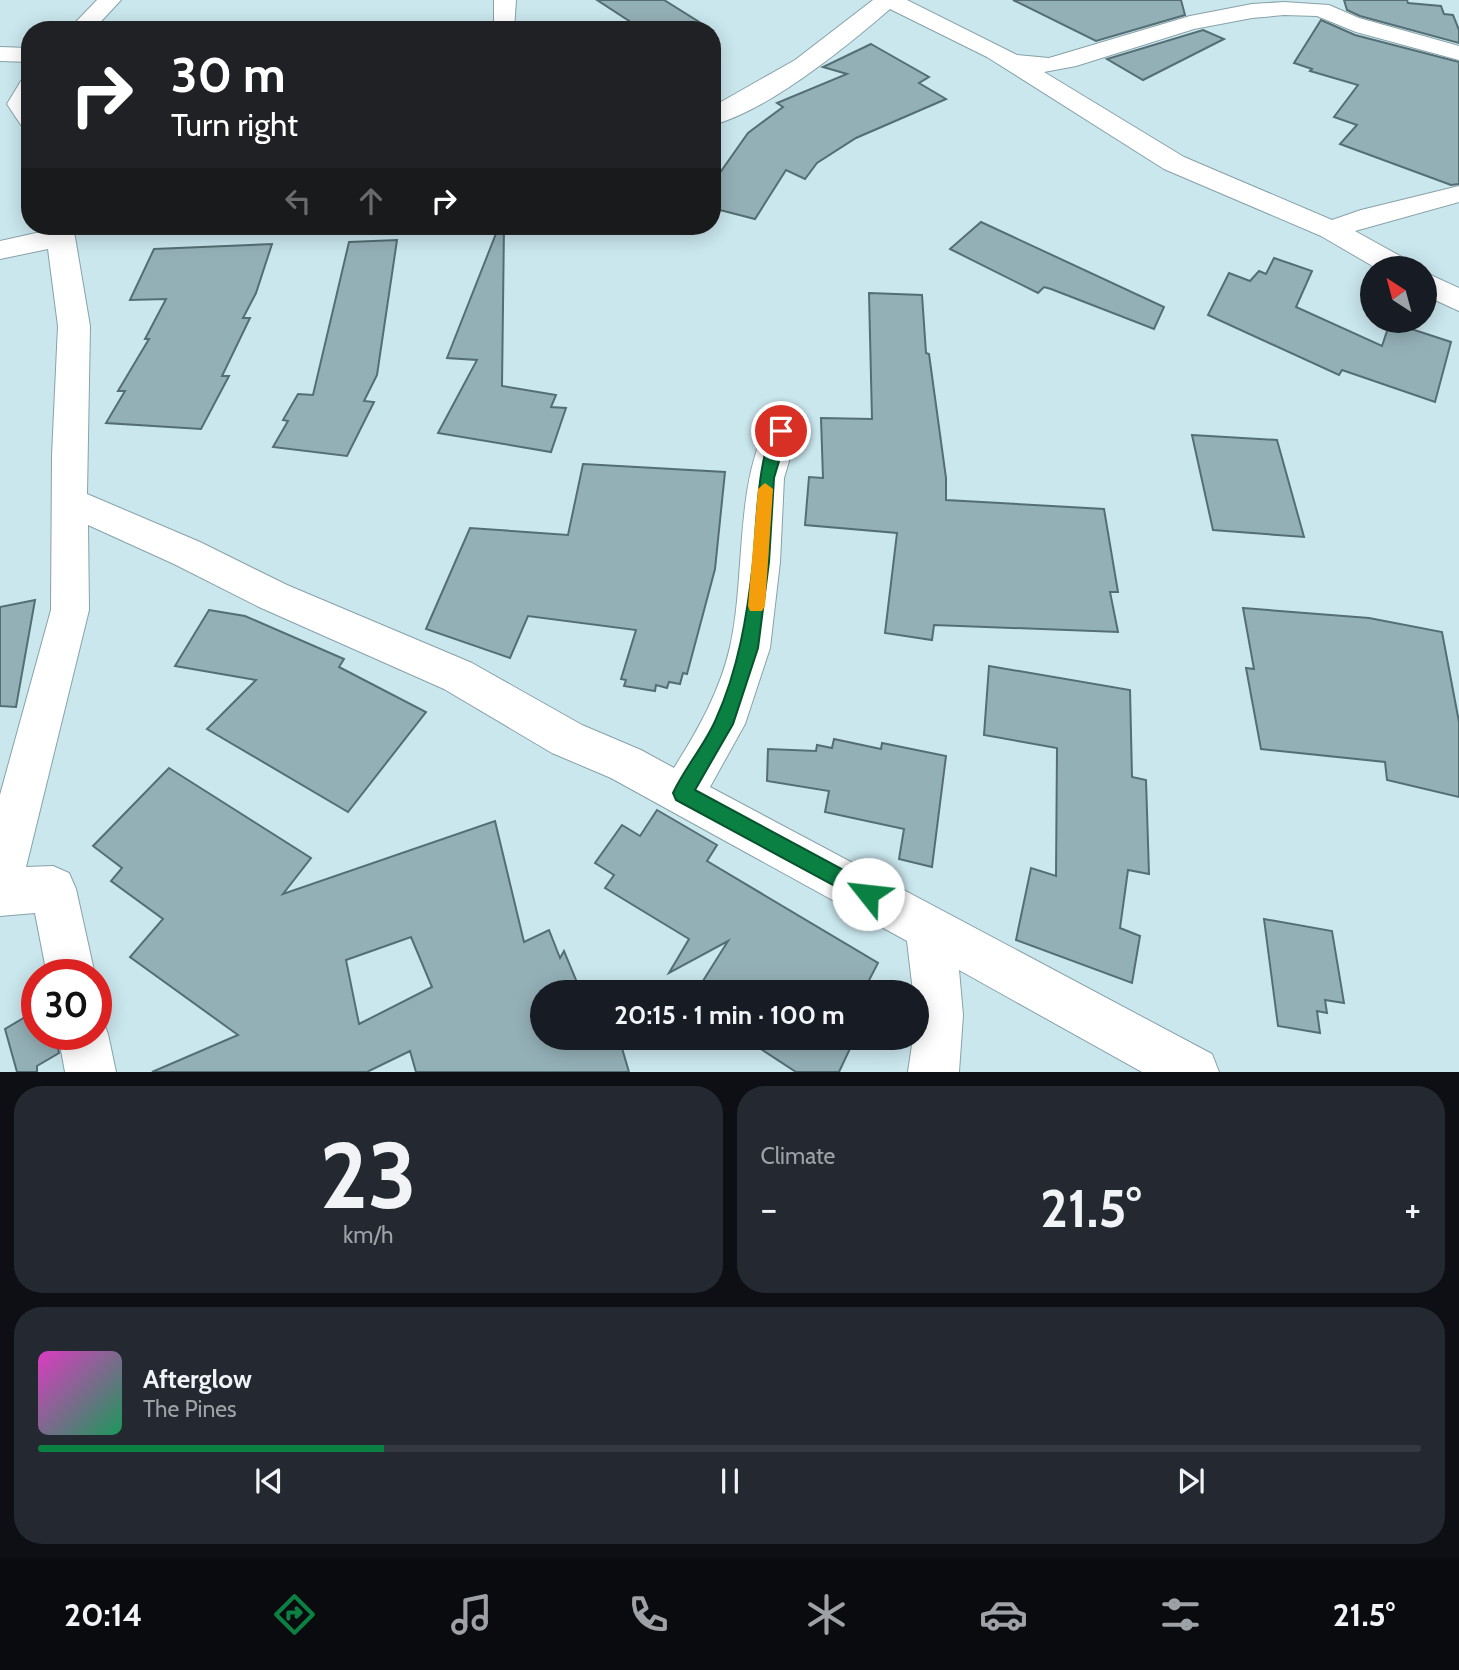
<!DOCTYPE html>
<html lang="en">
<head>
<meta charset="utf-8">
<style>
  :root { --surface:#171b24; --page:#242831; --text:#f1f3f6; --muted:#9ea1a6; --line:#363941; --accent:#0b8043 }
  body { margin:0; font-family:Cabin,sans-serif; background:var(--page); color:var(--text); height:100vh; display:flex; flex-direction:column; font-size:26px; white-space:nowrap }
  * { box-sizing:border-box; margin:0 }
  p { font-size:23px; color:var(--muted) }
  .icon { flex:none; width:38px; height:38px; fill:none; stroke:currentColor; stroke-width:2; stroke-linecap:round; stroke-linejoin:round }
  .map { position:relative; height:1072px; overflow:hidden }
  .sheet { display:flex; flex-direction:column; gap:14px; padding:14px; background:#0d0f14; flex:1 }
  .sheet>* { flex:none }
  .top-card { position:absolute; left:21px; top:21px; width:700px; height:214px; border-radius:28px; box-shadow:0 4px 18px #0003; background:#202124; color:#fff; overflow:hidden }
  .needle { width:46px; rotate:324deg }
  .controls { position:absolute; left:1360px; top:256px; display:grid; gap:14px }
  .controls a { display:grid; place-items:center; width:77px; height:77px; border-radius:50%; background:var(--surface); box-shadow:0 4px 18px #0003; font-size:35px }
  .speed { position:absolute; left:21px; top:959px; display:flex; gap:14px; font-size:35px; font-weight:700; text-align:center }
  .speed>* { display:grid; place-content:center; width:91px; height:91px; border-radius:50%; background:var(--surface); box-shadow:0 4px 18px #0003; line-height:1 }
  .speed .limit { border:10px solid #d22; background:#fff; color:#111 }
  .pin { position:absolute; display:grid; place-items:center; width:60px; height:60px; color:#fff; margin:-30px; border:4px solid #fff; border-radius:50%; box-shadow:0 2px 7px #0007 }
  .me { position:absolute; width:77px; margin:-38px; rotate:299deg; stroke-linejoin:round; filter:drop-shadow(0 0 5px #0008) }
  .turn { display:flex; align-items:center; gap:24px; height:147px; padding:0 35px; font-size:32px }
  .turn .icon { width:91px; height:91px; stroke-width:2.5 }
  .turn b { display:block; font-size:49px; line-height:60px }
  .lanes { display:flex; align-items:center; height:66px; padding:0 35px; background:#0003; justify-content:center; gap:35px; direction:ltr }
  .lanes .off { opacity:.35 }
  .big { font-size:52px; font-weight:700; line-height:1.1 }
  .sheet .tile { flex:1; display:flex; flex-direction:column; justify-content:center; gap:10px; min-width:0; padding:0 24px; border-radius:28px; background:var(--page) }
  .sheet .dial { align-items:center; gap:0 }
  .dial b { font-size:91px; line-height:1 }
  .song { display:flex; align-items:center; gap:21px }
  .cover { width:84px; height:84px; border-radius:10px; background:linear-gradient(135deg,hsl(310 70% 55%),hsl(150 70% 35%)) }
  .played { height:7px; border-radius:4px; background:linear-gradient(90deg,var(--accent) 25%,var(--line) 25%) }
  .keys { display:flex; justify-content:space-around; direction:ltr }
  .heat { display:flex; justify-content:space-between; align-items:center; font-size:38px; direction:ltr }
  .sheet .tiles { flex:1; display:grid; gap:14px; grid-template-columns:1fr 1fr }
  .tile:last-child { grid-column:span 2 }
  .trip { position:absolute; left:530px; top:980px; width:399px; height:70px; border-radius:35px; background:var(--surface); box-shadow:0 4px 18px #0003; font-weight:700; line-height:70px; text-align:center }
  .tabs { display:flex; height:112px; justify-content:space-around; align-items:center; background:#090b0e; color:var(--muted) }
  .tabs .icon { width:49px; height:49px }
  .tabs .active { color:var(--accent) }
  .tabs b { font-size:32px; color:var(--text) }
  .map>svg:first-child { display:block }
</style>
</head>
<body>
<div class="map">
<svg width="1459" height="1072" viewBox="0 0 1459 1072">
  <rect width="100%" height="100%" fill="#cae7ee"/>
  <!-- building -->
  <g fill="#94b0b7" stroke="#546e74" stroke-width="2" fill-rule="evenodd">
    <path d="M597 0H664L712 30H643Z"/>
    <path d="M1013 0H1181L1185 15 1096 41Z"/>
    <path d="M1344 0H1407L1408 3 1441 6 1444 14 1453 15 1459 30V43L1360 16 1347 10Z"/>
    <path d="M1321 20 1355 35 1459 62V184L1451 185 1340 144 1357 125 1334 117 1358 85 1310 71 1312 69 1294 63Z"/>
    <path d="M1203 30 1224 39 1143 80 1107 59Z"/>
    <path d="M871 44 929 77 919 83 946 99 856 138 817 163 805 179 786 170 755 219 712 208V184L748 133 783 107 777 103 847 74 823 67Z"/>
    <path d="M981 222 1164 307 1154 329 1051 289 1044 287 1038 293 950 249Z"/>
    <path d="M499 226H504L502 386 556 395 551 407 566 408 551 452 438 433 477 360 447 358Z"/>
    <path d="M397 240 377 375 364 401 374 402 347 456 273 447 288 421 283 420 298 394 313 395 349 242Z"/>
    <path d="M272 244 256 293 243 318H250L222 376H229L201 429 106 423 125 391H118L149 339H145L166 299 130 300 154 249Z"/>
    <path d="M1274 258 1312 271 1296 307 1382 346 1390 322 1451 342 1435 402 1342 370 1339 375 1208 315 1229 273 1250 281 1259 271 1266 274Z"/>
    <path d="M869 293 922 295 926 353 929 354 946 478V500L1104 509 1118 592H1110L1118 632 934 625 932 640 885 633 897 533 805 525 809 477 823 478 821 418 872 419Z"/>
    <path d="M1192 435 1277 440 1304 537 1213 530Z"/>
    <path d="M583 464 725 472 715 569 687 674 683 673 680 684 669 682 667 688 656 685 655 691 624 686 626 680 621 679 636 630 528 616 510 658 426 629 470 528 568 535Z"/>
    <path d="M35 600 16 707 0 706V607Z"/>
    <path d="M1243 608 1369 618 1442 632 1459 722V797L1387 780 1385 762 1261 749 1246 668 1254 669Z"/>
    <path d="M209 610 245 616 344 659 339 667 426 712 348 812 207 729 256 680 175 666Z"/>
    <path d="M989 666 1130 690 1132 777 1146 780 1149 874 1128 870 1120 928 1140 936 1132 983 1016 940 1031 868 1056 876 1057 748 984 735Z"/>
    <path d="M834 739 881 749 882 743 946 756 932 867 899 859 904 829 825 812 829 791 767 781 768 749 816 751 817 745 832 748Z"/>
    <path d="M169 768 311 858 283 894 495 821 524 942 549 930 560 958 564 951 581 992H542V1038H619L629 1072H416L410 1051 367 1072H152L238 1035 130 957 163 919 111 881 122 868 93 846ZM411 937 432 987 359 1024 346 960Z"/>
    <path d="M657 810 717 845 707 861 878 963 863 992H696L728 941 669 973 689 939 605 888 614 875 595 863 622 825 640 836Z"/>
    <path d="M1264 919 1332 931 1344 1003 1325 1000 1327 1013 1317 1011 1320 1033 1278 1026Z"/>
    <path d="M37 1010V1034H55L59 1053 37 1066V1072H17L5 1029Z"/>
    <path d="M744 1038H855L839 1072H796Z"/>
  </g>
  <g fill="none" stroke-linecap="round" stroke-linejoin="round">
    <defs>
      <g id="street">
        <path d="M97 0H121L93 30H68Z"/>
        <path d="M494 0H516L514 30H494Z"/>
        <path d="M873 0H907L1017 55 1049 58 1190 16 1252 4 1284 2 1329 5 1359 18 1459 46V60L1356 32 1317 16 1284 15 1252 18 1194 29 1076 66 1044 72 1184 157 1332 220 1361 210 1459 186V202L1355 231 1409 261 1414 268H1376L1321 236 1164 169 987 57 890 9C846 47 768 111 712 125V107L795 60Z"/>
        <path d="M0 47 30 48V62L0 61Z"/>
        <path d="M30 79V128L21 125 7 104 21 81Z"/>
        <path d="M43 226H71L75 237 90 326 87 494 200 542 287 585 472 663 582 725 641 750 674 768C698 730 720 691 730 647 746 577 734 485 769 422L781 418 793 422 798 431 784 478 780 562 770 648 745 724 710 787 1212 1054 1219 1072H1142L959 970 963 1015 959 1072H908L913 1038H917V992H913L907 941 611 778 552 753 444 689 259 607 174 564 88 525 89 610 26 867 53 866 69 873 76 889 95 975H47L35 913 0 916V795L51 610 52 455 58 326 48 249 0 259V241L45 231Z"/>
        <path d="M1424 272 1459 288V311L1424 295Z"/>
        <path d="M96 1015 101 1016 108 1034 116 1072H65L58 1034H96Z"/>
      </g>
    </defs>
    <!-- street casing -->
    <use href="#street" stroke="#87a2a9" stroke-width="2"/>
    <!-- street -->
    <use href="#street" fill="#fff" fill-rule="evenodd"/>
  </g>
  <!-- route -->
  <path fill="#0b8043" stroke="#07532c" stroke-width="2" d="M781 425 788 431 774 478 769 562 758 648 733 724 695 790 875 887 878 894 875 901 868 904 676 800 673 793C685 767 705 745 716 719 738 670 747 617 753 563 756 540 757 433 781 425Z"/>
  <!-- slow -->
  <path fill="#f59e0b" d="M765 483 773 489 765 606 762 611H750L748 606 758 489Z"/>
</svg>
<div class="controls">
<a><svg class="needle" viewBox="-14 -14 28 28"><path d="M0-13l5 13h-10z" fill="#e53935"/><path d="M0 13l5-13h-10z" fill="#9ea1a6"/></svg></a>
</div>
<div class="speed"><div class="limit">30</div></div>
<div class="pin" style="left:781px;top:431px;background:#d93025"><svg class="icon" aria-label="arrive" viewBox="0 0 24 24"><path d="M6 21V4h12l-3 4 3 4H6"/></svg></div>
<svg class="me" style="left:868px;top:894px" viewBox="-20 -20 40 40"><circle r="19" fill="#fff"/><path d="M0-13L10 11 0 6-10 11z" fill="#0b8043"/></svg>
<div class="trip">20:15 · 1 min · 100 m</div>
<div class="top-card">
<div class="turn"><svg class="icon" aria-label="right" viewBox="0 0 24 24"><path d="M7 20v-9h11M14 6l5 5-5 5"/></svg><div><b>30 m</b>Turn right</div></div>
<div class="lanes"><svg class="icon off" aria-label="left" viewBox="0 0 24 24"><path d="M17 20v-9H6M10 6l-5 5 5 5"/></svg><svg class="icon off" aria-label="ahead" viewBox="0 0 24 24"><path d="M12 20V5M6 11l6-6 6 6"/></svg><svg class="icon" aria-label="right" viewBox="0 0 24 24"><path d="M7 20v-9h11M14 6l5 5-5 5"/></svg></div>
</div>
</div>
<section class="sheet">
<div class="tiles">
<div class="tile dial"><b>23</b><p>km/h</p></div>
<div class="tile"><p>Climate</p>
<div class="heat"><a>−</a><b class="big">21.5°</b><a>+</a></div>
</div>
<div class="tile">
<div class="song"><i class="cover"></i><div><b>Afterglow</b><p>The Pines</p></div></div>
<div class="played"></div>
<div class="keys"><svg class="icon" aria-label="previous" viewBox="0 0 24 24"><path d="M18 5L8 12l10 7zM5 5v14"/></svg><svg class="icon" aria-label="pause" viewBox="0 0 24 24"><path d="M8 5v14M16 5v14"/></svg><svg class="icon" aria-label="next" viewBox="0 0 24 24"><path d="M6 5l10 7-10 7zM19 5v14"/></svg></div>
</div>
</div>
</section>
<nav class="tabs">
<b>20:14</b>
<svg class="icon active" aria-label="directions" viewBox="0 0 24 24"><path d="M12 3l9 9-9 9-9-9zM9 14v-3h6M13 9l2 2-2 2"/></svg>
<svg class="icon" aria-label="music" viewBox="0 0 24 24"><path d="M9 18V5l10-2v13"/><circle cx="6" cy="18" r="3"/><circle cx="16" cy="16" r="3"/></svg>
<svg class="icon" aria-label="phone" viewBox="0 0 24 24"><path d="M5 4h4l2 5-3 2q2 4 5 5l2-3 5 2v4C11 20 4 13 5 4z"/></svg>
<svg class="icon" aria-label="climate" viewBox="0 0 24 24"><path d="M12 3v18M4 7l16 10M4 17L20 7"/></svg>
<svg class="icon" aria-label="car" viewBox="0 0 24 24"><path d="M5 17H2v-5l4-1 3-4h7l3 4 3 1v5h-3M9 17h6M6 11h13"/><circle cx="7" cy="17" r="2"/><circle cx="17" cy="17" r="2"/></svg>
<svg class="icon" aria-label="filters" viewBox="0 0 24 24"><path d="M4 7h16M4 17h16"/><circle cx="9" cy="7" r="2"/><circle cx="15" cy="17" r="2"/></svg>
<b>21.5°</b>
</nav>
</body>
</html>
